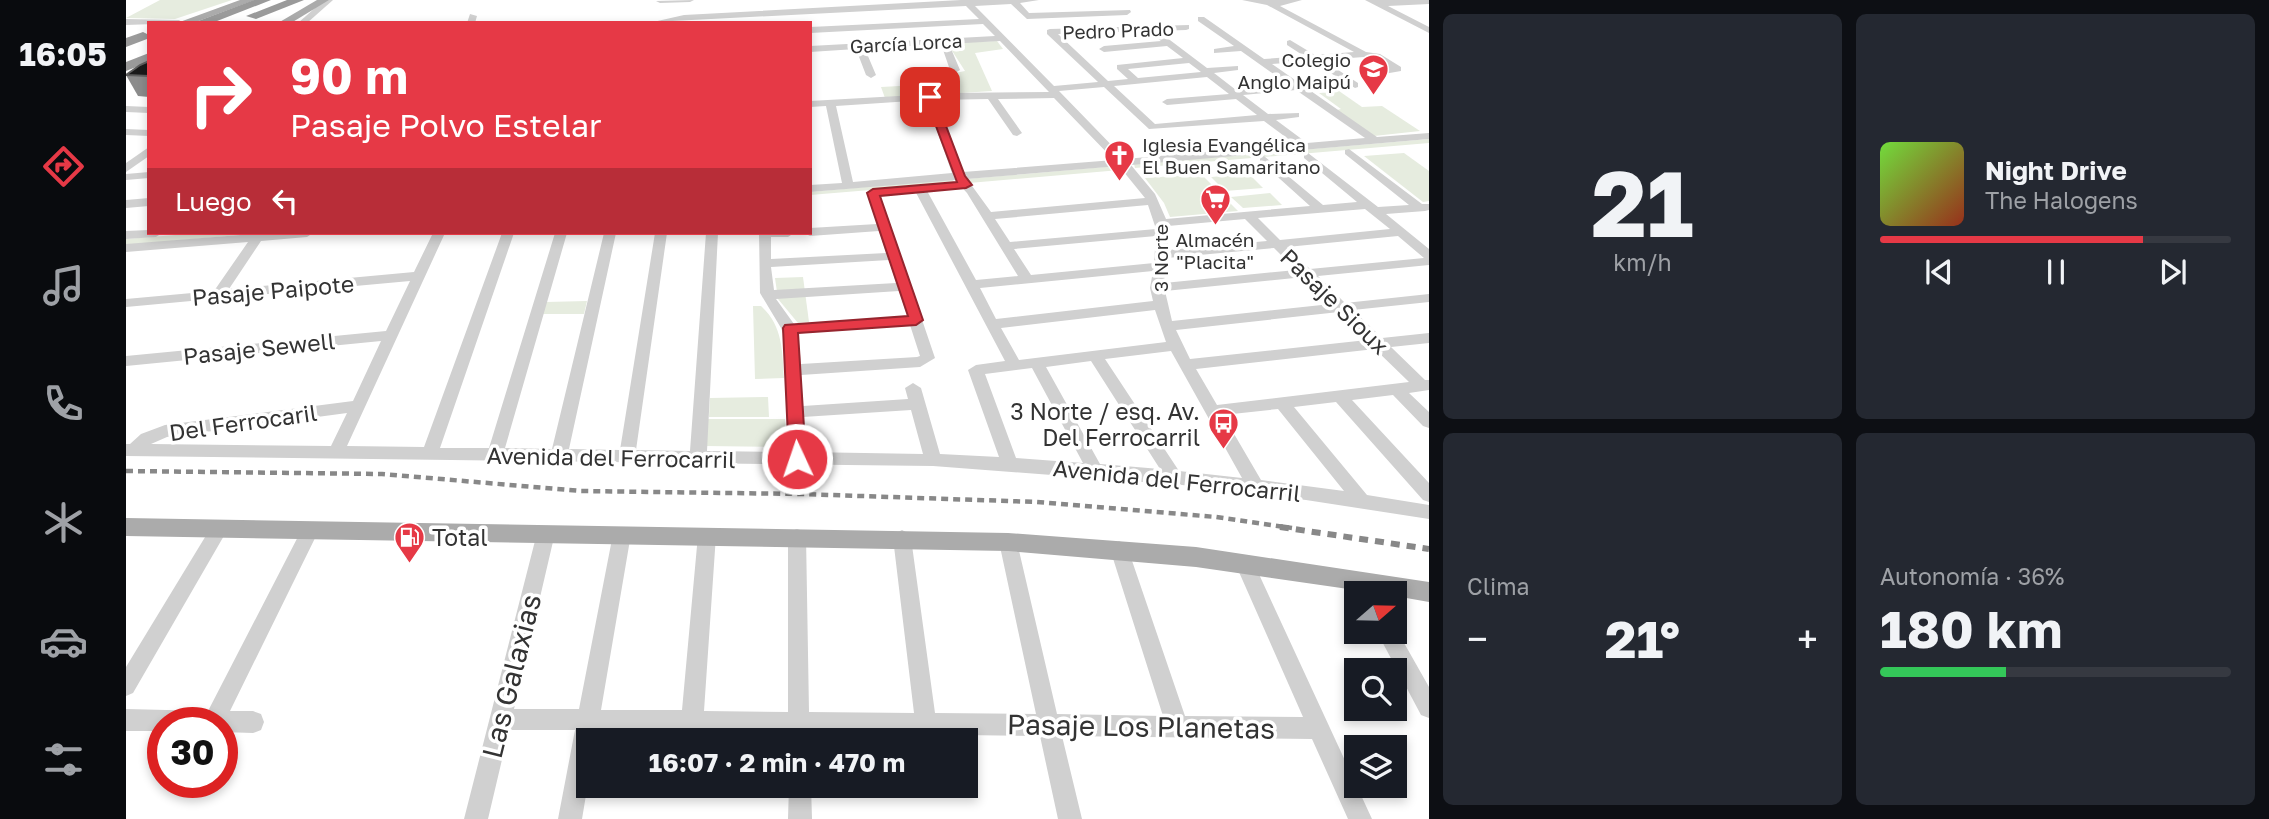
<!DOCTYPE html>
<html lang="es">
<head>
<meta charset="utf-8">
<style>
  :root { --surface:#171b24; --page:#242831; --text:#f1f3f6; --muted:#9ea1a6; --line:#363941; --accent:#e63946 }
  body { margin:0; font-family:"Golos Text",sans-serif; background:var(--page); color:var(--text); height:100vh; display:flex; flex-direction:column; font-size:26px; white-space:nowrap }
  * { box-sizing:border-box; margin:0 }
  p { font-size:23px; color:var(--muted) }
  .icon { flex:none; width:38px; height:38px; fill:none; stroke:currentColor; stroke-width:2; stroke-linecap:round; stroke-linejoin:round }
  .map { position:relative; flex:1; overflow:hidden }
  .sheet { display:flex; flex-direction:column; gap:14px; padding:14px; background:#0d0f14; width:840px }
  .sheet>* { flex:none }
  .guide { position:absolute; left:21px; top:21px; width:665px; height:214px; border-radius:0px; box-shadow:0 4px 10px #0003; background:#e63946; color:#fff; overflow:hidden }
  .needle { width:46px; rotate:70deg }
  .tools { position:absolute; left:1218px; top:581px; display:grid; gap:14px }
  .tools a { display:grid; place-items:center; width:63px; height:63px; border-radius:0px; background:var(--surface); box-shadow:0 4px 10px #0003; font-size:35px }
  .speed { position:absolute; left:21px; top:707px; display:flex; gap:14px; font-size:35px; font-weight:700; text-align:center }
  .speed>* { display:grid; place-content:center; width:91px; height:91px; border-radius:50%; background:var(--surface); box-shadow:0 4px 10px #0003; line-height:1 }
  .speed .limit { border:10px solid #d22; background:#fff; color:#111 }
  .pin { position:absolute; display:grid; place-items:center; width:60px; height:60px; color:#fff; margin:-30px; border-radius:14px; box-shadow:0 4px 10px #0006 }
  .me { position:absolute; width:77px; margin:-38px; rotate:357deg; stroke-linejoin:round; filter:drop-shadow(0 0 5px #0008) }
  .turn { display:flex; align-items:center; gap:24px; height:147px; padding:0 28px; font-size:32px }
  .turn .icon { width:91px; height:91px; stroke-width:2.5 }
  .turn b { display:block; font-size:49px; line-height:60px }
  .then { display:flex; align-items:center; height:66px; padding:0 28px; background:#0003; gap:14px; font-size:26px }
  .big { font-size:52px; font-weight:700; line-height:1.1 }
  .sheet .card { flex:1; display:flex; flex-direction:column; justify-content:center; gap:10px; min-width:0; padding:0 24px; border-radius:10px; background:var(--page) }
  .sheet .dial { align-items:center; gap:0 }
  .dial b { font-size:91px; line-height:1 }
  .song { display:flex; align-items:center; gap:21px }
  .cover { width:84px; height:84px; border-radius:10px; background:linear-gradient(135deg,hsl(100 70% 55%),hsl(10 70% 35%)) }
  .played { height:7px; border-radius:4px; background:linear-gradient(90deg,var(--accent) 75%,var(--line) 75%) }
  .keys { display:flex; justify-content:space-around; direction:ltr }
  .heat { display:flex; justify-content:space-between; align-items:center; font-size:38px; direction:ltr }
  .charge { height:10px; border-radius:5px; background:linear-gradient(90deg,#34c759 36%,var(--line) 0) }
  .sheet .tiles { flex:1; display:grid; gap:14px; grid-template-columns:repeat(2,1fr) }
  .trip { position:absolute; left:450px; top:728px; width:402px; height:70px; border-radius:0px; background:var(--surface); box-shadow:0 4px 10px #0003; font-weight:700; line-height:70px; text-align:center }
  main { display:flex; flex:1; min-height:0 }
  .menu { display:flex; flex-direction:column; width:126px; justify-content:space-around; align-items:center; background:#090b0e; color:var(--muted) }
  .menu .icon { width:49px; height:49px }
  .menu .selected { color:var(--accent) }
  .menu b { font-size:32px; color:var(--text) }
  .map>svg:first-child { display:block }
</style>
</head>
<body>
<main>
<nav class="menu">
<b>16:05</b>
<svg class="icon selected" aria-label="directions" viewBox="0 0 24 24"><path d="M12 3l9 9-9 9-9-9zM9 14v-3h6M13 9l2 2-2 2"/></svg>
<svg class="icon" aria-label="music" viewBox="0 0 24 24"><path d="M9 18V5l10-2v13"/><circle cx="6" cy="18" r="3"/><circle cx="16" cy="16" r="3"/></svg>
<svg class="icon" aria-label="phone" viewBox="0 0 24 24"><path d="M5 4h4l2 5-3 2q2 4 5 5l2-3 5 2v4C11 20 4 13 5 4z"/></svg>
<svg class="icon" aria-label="climate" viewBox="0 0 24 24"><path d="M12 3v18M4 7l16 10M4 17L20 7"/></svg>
<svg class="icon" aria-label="car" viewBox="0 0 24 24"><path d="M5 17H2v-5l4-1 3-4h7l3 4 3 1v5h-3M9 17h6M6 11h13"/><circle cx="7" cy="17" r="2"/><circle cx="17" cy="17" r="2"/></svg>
<svg class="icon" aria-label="filters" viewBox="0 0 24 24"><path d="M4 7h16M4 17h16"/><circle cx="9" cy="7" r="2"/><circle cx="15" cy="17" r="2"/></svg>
</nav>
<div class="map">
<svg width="1303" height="819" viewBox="0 0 1303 819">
  <rect width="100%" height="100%" fill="#fff"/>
  <!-- green -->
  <g fill="#e6ecdf">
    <path d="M34 0H106L49 19 0 18Z"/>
    <path d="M871 41 877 49 849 53 866 91 759 98 755 87 829 83 824 74 839 71 821 43Z"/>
    <path d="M1213 91 1236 107 1256 106 1294 131 1248 136 1211 110 1215 109 1193 93Z"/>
    <path d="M1303 139V143L1009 168 1008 164Z"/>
    <path d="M1278 153 1303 171V201L1297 202 1238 156Z"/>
    <path d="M990 166 994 170 843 183 840 179Z"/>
    <path d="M1075 174 1112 211 1044 217 1038 203 1019 178Z"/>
    <path d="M1123 174 1137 188 1099 191 1085 177Z"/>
    <path d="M826 179 829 183 684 195V192Z"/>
    <path d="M1144 193 1156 205 1117 208 1105 197Z"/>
    <path d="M74 233H136L0 245V239Z"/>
    <path d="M677 277 683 322 672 323 652 299 649 278Z"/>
    <path d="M461 301 458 314H416L420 302Z"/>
    <path d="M627 306H635C657 326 656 350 658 378L629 379Z"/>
    <path d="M642 397 643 417H583L584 398Z"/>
    <path d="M579 419H659L661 447 578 446Z"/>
  </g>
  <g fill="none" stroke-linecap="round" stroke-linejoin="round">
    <!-- minor -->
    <g fill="#d0d0d0" fill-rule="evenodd">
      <path d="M198 0H207L181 23H172Z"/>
      <path d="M568 0 564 2 534 3 530 1Z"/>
      <path d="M835 0H913L894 3 903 13 1004 10 1005 12 1001 15 901 19 885 4 849 6 928 86 972 82 921 34V30L924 29 1063 25V29L1060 30 1032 31 1081 68 1112 66V70L1088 73 1110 90 1163 85 1115 51 1088 53V49L1108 46 1072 21V17H1078L1138 59 1178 56 1161 45V41L1164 40 1189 55 1228 52 1141 5 1116 0H1176L1154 6 1240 52 1254 54 1275 67V71L1252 75 1249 74V70L1263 68 1248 58 1238 57 1197 60 1232 83V87L1229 88 1185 61 1146 64 1251 137 1303 133V139L1005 165 1029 194 1040 219 1184 206 1134 161V157L1138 156 1197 205 1231 202 1178 158V154L1182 153 1252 207 1283 205 1219 154V150L1223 149 1296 204H1303V210L1299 211 1260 214 1303 249V265L1192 276 1219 303 1303 294V302L1227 310 1256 338 1303 333V343L1265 347 1299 380H1303V390L1283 393 1303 412V428L1297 426 1267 395 1226 400 1303 483V502L1297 500 1210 402 1168 407 1241 495 1303 505V519L1180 500 1056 485 807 466 0 456V444H4L15 434 39 425 227 401 255 341 0 366V356L260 331 284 281 0 307V299L88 291 122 242 0 252V244L139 233H187L181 237 135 241 103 289 288 272 307 233H319L221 446 298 447 376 233H388L314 448H363L429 233H441L379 448 426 449 478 233H490L443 449 494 450 529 233H541L510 450 564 451 580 233H592L581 451 662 452 659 339 655 328 634 293 633 233H668L662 237H645V259L760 253 753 231 684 236 678 233H684V228L751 224 741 193 747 189 753 193 809 358 794 367 675 375 677 406 782 399 779 388 787 383 795 388 814 454 873 457 842 370 850 365 879 361 788 189 790 187H798L800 189 850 280 892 276 841 193 829 180 684 192V185L716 183 700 106 684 107V101L825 93 923 92 874 41 823 44 834 70 829 73 824 70 815 44 739 49 750 75 745 78 740 75 730 49 684 52V46L869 36 857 24 684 33V27L853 19 840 6 527 22 558 15ZM1021 31 1035 41 978 46 973 49 978 52 1041 46 1057 58 991 65V69L1002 79 982 81 932 34ZM1063 63 1075 72 1012 78 1002 69ZM1081 77 1103 94 1041 99 1036 102 1041 105 1110 99 1131 115 1029 124 988 86ZM978 87 1023 129 1138 121 1169 144 999 159 933 91ZM1170 90 1239 138 1181 143 1150 120 1173 117V113L1142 114 1117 95ZM928 98 988 160 837 172 810 100 862 99 887 135 891 136 896 133 872 99ZM800 100 826 173 727 182 710 106ZM993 166 1019 198 865 212 841 179ZM1022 205 1030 229 884 242 869 219ZM1239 209 1264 229 1154 240 1132 218ZM1119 219 1141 241 1042 250V226ZM1030 236 1028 263 905 275 888 249ZM1272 236 1298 258 1184 269 1161 247ZM1148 248 1170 270 1038 283 1041 258ZM763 260 770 283 648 290 645 267ZM1027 271 1024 288 1027 301 870 319 854 288ZM1178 277 1205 304 1046 321 1039 291ZM773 291 781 316 668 324 650 299ZM1029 310 1040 342 893 360 875 328ZM1213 312 1241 340 1064 359 1050 330ZM784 325 794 356 791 357 675 364 672 333ZM1249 349 1283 382 1091 405 1070 369ZM1045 351 1116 478 1053 471 979 359ZM965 361 1034 469 974 464 920 367ZM906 368 957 463 890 458 859 374ZM1152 409 1218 491 1135 480 1097 415ZM785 410 797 454 679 452 677 417ZM221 413 205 446 25 444 41 437Z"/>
      <path d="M1239 0H1303V4L1262 6 1303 27V33Z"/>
      <path d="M344 14 351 16 349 23H341Z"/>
      <path d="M0 19 53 20 57 23 0 25Z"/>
      <path d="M0 106 23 107V113L0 112Z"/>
      <path d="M0 129 23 130V136L0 135Z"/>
      <path d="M23 147V156L0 172V163Z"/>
      <path d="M23 172V178L0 180V174Z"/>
      <path d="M23 198V206L0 208V200Z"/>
      <path d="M23 230V233H36L30 237 0 239V231Z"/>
      <path d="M93 522 99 524 102 529 99 534 7 693 0 696V667L87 524Z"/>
      <path d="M184 523 190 525 193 530 104 711H127L135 714 138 722 135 730 127 733 96 732V723H37V731H0V709L82 711 178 525Z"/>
      <path d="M420 526 426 528 429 533 388 709H453L487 534 490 529 496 527 502 529 505 534 475 710H556L572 535 575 530 581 528 587 530 590 535 578 711 662 712V536L665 531 671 529 677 531 680 536 683 712 788 713 767 538 770 533 776 530 782 533 785 538 809 713 910 714 873 542 876 537 882 534 888 537 891 542 931 714 1037 716 984 549 987 544 993 541 999 544 1002 549 1059 716 1177 717 1109 563 1111 557 1118 555 1125 557 1246 819H1222L1186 739 936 736 956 819H932L914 736 684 733V740H662V733L471 731 469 740H462V783L456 819H432L449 730H383L362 819H338L411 533 414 528Z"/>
      <path d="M1269 627 1303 687V718L1295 715 1251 632H1269Z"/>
      <path d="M663 786H685L686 819H662Z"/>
    </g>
    <!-- major -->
    <g fill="#ababab" fill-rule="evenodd">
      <path d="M114 0H129L67 23H51Z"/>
      <path d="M191 0H203L165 23H152Z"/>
      <path d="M0 518 882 533 1070 547 1303 582V602L1269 596V593H1250L1070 567 882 551 0 536Z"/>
    </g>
    <!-- highway -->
    <g fill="#9a9a9a" fill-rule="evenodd">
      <path d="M128 0H145L86 23H67Z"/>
      <path d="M161 0H178L130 19 120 16Z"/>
      <path d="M17 32 23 35 21 39 0 47V38Z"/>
      <path d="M23 53V62L0 71V62Z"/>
    </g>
    <!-- rail-far1 -->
    <path stroke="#888" stroke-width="4.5" stroke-dasharray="7 5" stroke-linecap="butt" d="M0 471 256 474 455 491 676 494 911 502 1090 517 1166 528"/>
    <!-- rail -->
    <path stroke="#888" stroke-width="6" stroke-dasharray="9 7" stroke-linecap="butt" d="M1154 527 1303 549"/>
  </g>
  <!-- wall -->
  <path fill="#8c8c8c" d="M23 61V97L12 96 0 75Z"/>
  <!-- building -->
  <path fill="#1a1a1a" stroke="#5f5f5f" stroke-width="2" d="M23 61V76L0 75 14 65Z"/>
  <!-- route -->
  <path fill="#e63946" stroke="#96252e" stroke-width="2" d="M804 94 809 97 839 176 846 185 840 188 754 196 797 320 790 325 672 333 680 459 677 464H665L663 459 657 328 659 325 782 316 741 193 747 189 831 182 799 97Z"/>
  <!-- icons -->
  <defs>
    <symbol id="school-pin" viewBox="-11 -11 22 30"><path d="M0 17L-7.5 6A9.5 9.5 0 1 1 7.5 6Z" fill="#e63946" stroke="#fff"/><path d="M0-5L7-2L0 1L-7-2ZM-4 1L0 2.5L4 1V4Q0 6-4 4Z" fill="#fff"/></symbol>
    <symbol id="church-pin" viewBox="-11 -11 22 30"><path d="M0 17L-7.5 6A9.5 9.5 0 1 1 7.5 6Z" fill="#e63946" stroke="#fff"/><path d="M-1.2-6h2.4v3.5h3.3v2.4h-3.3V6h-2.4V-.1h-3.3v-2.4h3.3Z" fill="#fff"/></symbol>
    <symbol id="supermarket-pin" viewBox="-11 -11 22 30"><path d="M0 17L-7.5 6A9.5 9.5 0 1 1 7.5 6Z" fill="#e63946" stroke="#fff"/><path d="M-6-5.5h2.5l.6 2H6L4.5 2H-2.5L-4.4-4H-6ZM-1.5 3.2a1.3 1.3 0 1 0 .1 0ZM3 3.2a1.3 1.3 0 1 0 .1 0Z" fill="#fff"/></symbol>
    <symbol id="bus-pin" viewBox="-11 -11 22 30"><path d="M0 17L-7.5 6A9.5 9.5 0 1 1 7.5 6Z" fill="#e63946" stroke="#fff"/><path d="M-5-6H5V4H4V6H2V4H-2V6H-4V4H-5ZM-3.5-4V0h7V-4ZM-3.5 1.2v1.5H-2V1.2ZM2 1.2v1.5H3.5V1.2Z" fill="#fff"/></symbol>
    <symbol id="fuel-pin" viewBox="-11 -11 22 30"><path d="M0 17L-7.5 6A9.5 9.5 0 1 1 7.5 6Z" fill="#e63946" stroke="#fff"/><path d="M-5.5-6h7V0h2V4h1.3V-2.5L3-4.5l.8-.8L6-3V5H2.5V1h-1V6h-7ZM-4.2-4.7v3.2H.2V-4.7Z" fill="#fff"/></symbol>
  </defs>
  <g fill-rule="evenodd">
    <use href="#school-pin" x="1230" y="52" width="35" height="47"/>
    <use href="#church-pin" x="976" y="138" width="35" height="47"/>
    <use href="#supermarket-pin" x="1072" y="182" width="35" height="47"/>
    <use href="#bus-pin" x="1080" y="406" width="35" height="47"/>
    <use href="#fuel-pin" x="266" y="520" width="35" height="47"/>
  </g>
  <g text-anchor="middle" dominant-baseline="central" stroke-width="7" stroke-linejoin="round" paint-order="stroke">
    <!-- far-street labels -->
    <g font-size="19" fill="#333" stroke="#fff">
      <text transform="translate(992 30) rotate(-2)">Pedro Prado</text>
      <text transform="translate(780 43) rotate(-3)">García Lorca</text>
      <text transform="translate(1034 258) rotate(-90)">3 Norte</text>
    </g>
    <!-- far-poi labels -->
    <g font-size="19" fill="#333" stroke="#fff" text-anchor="end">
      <text x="1225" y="59">Colegio<tspan x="1225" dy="22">Anglo Maipú</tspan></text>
      <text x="1016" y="144" text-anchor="start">Iglesia Evangélica<tspan x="1016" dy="22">El Buen Samaritano</tspan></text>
      <text x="1089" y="239" text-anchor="middle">Almacén<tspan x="1089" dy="22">"Placita"</tspan></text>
    </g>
    <!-- street labels -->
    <g font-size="23" fill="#333" stroke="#fff">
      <text transform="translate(147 290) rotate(-5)">Pasaje Paipote</text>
      <text transform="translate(1209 301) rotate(44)">Pasaje Sioux</text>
      <text transform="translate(133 348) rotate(-6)">Pasaje Sewell</text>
      <text transform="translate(117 422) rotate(-8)">Del Ferrocaril</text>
      <text transform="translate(485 457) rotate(1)">Avenida del Ferrocarril</text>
      <text transform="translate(1051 480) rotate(6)">Avenida del Ferrocarril</text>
    </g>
    <!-- poi labels -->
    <g font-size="23" fill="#333" stroke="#fff" text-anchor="end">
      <text x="1074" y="411">3 Norte / esq. Av.<tspan x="1074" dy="26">Del Ferrocarril</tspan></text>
      <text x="306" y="537" text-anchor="start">Total</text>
    </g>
    <!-- near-street labels -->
    <g font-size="28" fill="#333" stroke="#fff">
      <text transform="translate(385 676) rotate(-76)">Las Galaxias</text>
      <text transform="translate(1015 726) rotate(1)">Pasaje Los Planetas</text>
    </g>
  </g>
</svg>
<div class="tools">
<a><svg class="needle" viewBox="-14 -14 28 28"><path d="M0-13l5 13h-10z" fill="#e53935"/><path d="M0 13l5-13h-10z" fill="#9ea1a6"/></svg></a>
<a><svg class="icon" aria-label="search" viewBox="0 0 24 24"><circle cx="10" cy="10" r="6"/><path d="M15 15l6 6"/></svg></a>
<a><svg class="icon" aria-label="layers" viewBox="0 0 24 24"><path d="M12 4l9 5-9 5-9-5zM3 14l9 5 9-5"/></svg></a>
</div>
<div class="speed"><div class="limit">30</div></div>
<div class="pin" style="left:804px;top:97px;background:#d93025"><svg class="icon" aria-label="arrive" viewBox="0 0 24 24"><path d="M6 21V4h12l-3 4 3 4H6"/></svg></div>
<svg class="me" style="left:671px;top:459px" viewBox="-20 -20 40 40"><circle r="17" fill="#e63946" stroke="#fff" stroke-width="3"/><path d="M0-11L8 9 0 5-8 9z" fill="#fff"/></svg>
<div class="trip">16:07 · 2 min · 470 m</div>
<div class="guide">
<div class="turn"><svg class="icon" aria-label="right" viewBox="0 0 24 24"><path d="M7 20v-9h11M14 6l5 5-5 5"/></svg><div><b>90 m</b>Pasaje Polvo Estelar</div></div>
<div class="then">Luego<svg class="icon" aria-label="left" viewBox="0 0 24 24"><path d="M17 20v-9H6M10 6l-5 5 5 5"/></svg></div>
</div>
</div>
<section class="sheet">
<div class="tiles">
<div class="card dial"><b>21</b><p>km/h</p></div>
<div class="card">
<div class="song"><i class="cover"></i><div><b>Night Drive</b><p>The Halogens</p></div></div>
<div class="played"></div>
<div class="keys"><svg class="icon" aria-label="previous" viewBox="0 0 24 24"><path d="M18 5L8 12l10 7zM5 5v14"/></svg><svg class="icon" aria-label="pause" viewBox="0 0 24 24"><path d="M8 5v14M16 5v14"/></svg><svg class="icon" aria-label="next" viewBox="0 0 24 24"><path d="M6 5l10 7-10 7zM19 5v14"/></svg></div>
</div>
<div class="card"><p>Clima</p>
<div class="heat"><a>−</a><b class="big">21°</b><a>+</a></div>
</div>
<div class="card"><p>Autonomía · 36%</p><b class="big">180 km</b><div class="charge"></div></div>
</div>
</section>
</main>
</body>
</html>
